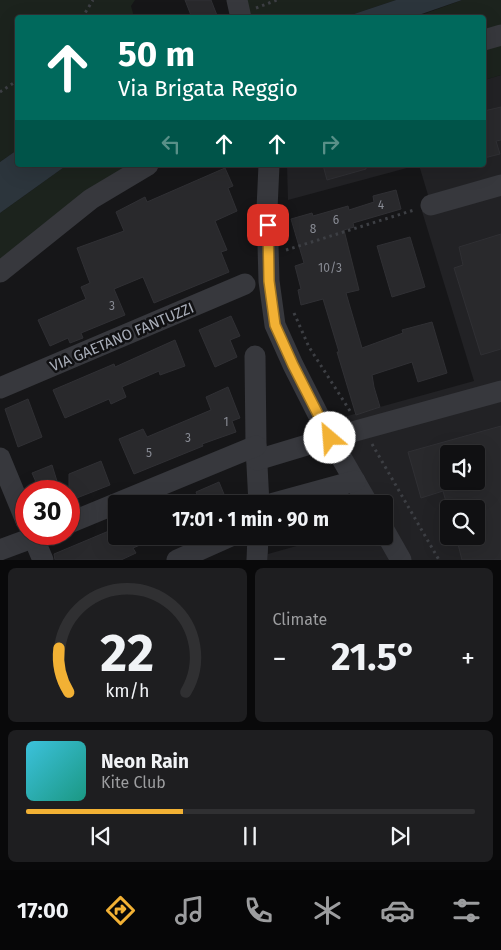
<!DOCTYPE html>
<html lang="en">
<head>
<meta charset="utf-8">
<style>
  :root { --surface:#101012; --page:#1e1e20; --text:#f1f3f6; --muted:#9c9d9f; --line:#303032; --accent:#f2b134 }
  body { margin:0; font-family:"Fira Sans",sans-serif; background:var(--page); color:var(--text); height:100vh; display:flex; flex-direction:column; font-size:19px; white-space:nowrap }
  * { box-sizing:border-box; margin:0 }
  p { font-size:16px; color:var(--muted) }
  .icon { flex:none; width:28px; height:28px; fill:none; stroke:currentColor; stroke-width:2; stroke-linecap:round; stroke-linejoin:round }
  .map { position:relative; height:560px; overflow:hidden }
  .panel { display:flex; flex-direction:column; gap:8px; padding:8px; background:#09090a; flex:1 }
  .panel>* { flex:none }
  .guide { position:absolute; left:15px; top:15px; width:471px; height:152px; border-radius:5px; box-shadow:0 5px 20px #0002,0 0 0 1px var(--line); background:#00695c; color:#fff; overflow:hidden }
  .fabs { position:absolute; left:440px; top:445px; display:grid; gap:10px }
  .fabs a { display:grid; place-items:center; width:45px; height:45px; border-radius:5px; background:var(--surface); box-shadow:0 5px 20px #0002,0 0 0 1px var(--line); font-size:25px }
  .speed { position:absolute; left:15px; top:480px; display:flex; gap:10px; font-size:25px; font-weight:700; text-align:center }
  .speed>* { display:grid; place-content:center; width:65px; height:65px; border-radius:50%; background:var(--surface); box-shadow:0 5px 20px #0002,0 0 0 1px var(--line); line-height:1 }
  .speed .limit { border:8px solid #d22; background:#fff; color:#111 }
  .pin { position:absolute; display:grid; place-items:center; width:42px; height:42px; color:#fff; margin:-21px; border-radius:10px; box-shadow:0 2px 8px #0006 }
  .me { position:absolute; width:55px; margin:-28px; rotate:333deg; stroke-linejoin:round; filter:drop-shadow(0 0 4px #0008) }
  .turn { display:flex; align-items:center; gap:18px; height:105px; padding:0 20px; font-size:22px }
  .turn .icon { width:65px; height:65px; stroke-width:2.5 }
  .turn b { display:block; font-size:35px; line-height:42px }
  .lanes { display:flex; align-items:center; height:48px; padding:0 20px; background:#0003; justify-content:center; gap:25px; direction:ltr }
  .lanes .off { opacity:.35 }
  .big { font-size:38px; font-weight:700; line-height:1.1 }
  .panel .widget { flex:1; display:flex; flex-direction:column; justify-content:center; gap:8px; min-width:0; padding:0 18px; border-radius:8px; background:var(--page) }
  .panel .dial { align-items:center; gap:0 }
  .dial svg { height:130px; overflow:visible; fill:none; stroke:var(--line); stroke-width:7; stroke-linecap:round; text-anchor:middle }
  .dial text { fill:var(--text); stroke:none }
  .song { display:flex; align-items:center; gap:15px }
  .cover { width:60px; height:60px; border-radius:8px; background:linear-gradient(135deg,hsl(190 70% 55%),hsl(170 70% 35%)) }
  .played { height:5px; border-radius:2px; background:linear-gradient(90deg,var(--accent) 35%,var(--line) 35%) }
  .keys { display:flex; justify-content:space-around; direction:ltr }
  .heat { display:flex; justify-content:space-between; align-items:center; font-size:28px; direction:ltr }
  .panel .tiles { flex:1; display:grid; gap:8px; grid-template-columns:1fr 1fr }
  .widget:last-child { grid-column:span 2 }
  .trip { position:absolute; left:108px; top:495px; width:285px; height:50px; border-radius:5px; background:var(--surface); box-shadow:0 5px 20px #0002,0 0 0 1px var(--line); font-weight:700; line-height:50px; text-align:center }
  .tabs { display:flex; height:80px; justify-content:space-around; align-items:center; background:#060607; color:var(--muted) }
  .tabs .icon { width:35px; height:35px }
  .tabs .on { color:var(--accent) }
  .tabs b { font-size:22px; color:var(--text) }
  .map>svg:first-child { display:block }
</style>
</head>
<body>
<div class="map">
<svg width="501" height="560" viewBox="0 0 501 560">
  <rect width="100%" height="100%" fill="#161618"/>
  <!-- built -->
  <g fill="#222225" fill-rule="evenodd">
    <path d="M501 75V560H268V554L332 536H384V504H368L322 423 474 381 421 208 431 205 419 165H484V80ZM449 454H476V481H449ZM449 509H476V536H449Z"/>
    <path d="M287 165H418L288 200Z"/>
  </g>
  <!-- green -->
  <g fill="#1c231d">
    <path d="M0 0H135L131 6 134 17 18 18 17 150 0 162Z"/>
    <path d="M237 0H396L345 17 232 18Z"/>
    <path d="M462 0H501V35L484 40V18H413Z"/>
    <path d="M501 43V75L484 80V48Z"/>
    <path d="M67 165H148L0 272V213Z"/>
  </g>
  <!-- water -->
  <g fill="#2c353c">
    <path d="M396 0H462L413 17H345Z"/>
    <path d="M17 150 18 165H67L0 213V162Z"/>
  </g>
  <!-- building -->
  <g fill="#29292c" stroke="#303034" fill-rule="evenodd">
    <path d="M185 0H211L218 18H192Z"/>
    <path d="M501 107V140L496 141 500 154 484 158V111Z"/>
    <path d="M323 165H366V169L327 180Z"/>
    <path d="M225 168 233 186 228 188 237 211 215 221 227 250 221 252 229 272 154 303 143 277 114 289 125 315 81 333 83 338 70 343 68 338 50 346 38 320 86 299 81 287 90 283 77 248 124 231 116 212 145 197 147 202Z"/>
    <path d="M396 190 401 209 353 223 354 227 344 230 359 290 346 293 362 348 403 333 402 330 432 322 447 373 418 382 412 362 372 375 374 387 380 407 356 415 337 352H339L323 299 301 305 298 290 301 289 295 266 304 263 291 219 312 213 313 216 348 206 349 210 374 202 373 196Z"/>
    <path d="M501 234V349L481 355 454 268 463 265 459 247Z"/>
    <path d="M410 237 425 287 392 297 377 246Z"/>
    <path d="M231 316 240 336 230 340 237 357 215 367 199 330Z"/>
    <path d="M175 340 185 366 160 375 159 371 122 387 126 397 111 404 109 399 65 418 53 390 114 364 115 367Z"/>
    <path d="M228 387 240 418 232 421 236 432 202 444 203 446 134 474 119 439 143 429 147 437 211 410 206 397Z"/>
    <path d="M28 399 42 437 18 447 5 409Z"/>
    <path d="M501 426V560H462L456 536H476V509H448L443 491 421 498 408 452ZM449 454H476V481H449Z"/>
    <path d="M101 461 110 485 69 501V474Z"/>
    <path d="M52 465 60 491H40L32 473Z"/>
    <path d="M219 482 228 504H201L196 492Z"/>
    <path d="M116 528V536H161L133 548 136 553 121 560H55L54 554Z"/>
  </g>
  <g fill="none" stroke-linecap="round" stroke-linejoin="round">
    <!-- path -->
    <g stroke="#3d3f44" stroke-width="3" stroke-dasharray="2.5 4" stroke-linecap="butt">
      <path d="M256 8 277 0"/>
      <path d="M82 18 93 0"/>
      <path d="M0 92 18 80"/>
      <path d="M286 250 414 210"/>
      <path d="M294 313 309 347 352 414"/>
      <path d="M372 444 439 560"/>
    </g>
    <!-- minor -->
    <g stroke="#37383d" stroke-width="21">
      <path d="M237 0 241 18"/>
      <path d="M484 40 501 35"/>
      <path d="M269 165 267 209 269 281 275 325 293 365 330 438 368 504"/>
      <path d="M431 205 501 185"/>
      <path d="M0 272 91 199 148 165"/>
      <path d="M255 356 256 446 259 504"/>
      <path d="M0 388 245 284"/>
      <path d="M0 458 26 521"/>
      <path d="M257 460 330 438 501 391"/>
      <path d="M271 504 355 481"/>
      <path d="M69 523 256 446"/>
      <path d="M384 530 401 560"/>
      <path d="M32 534 43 560"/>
      <path d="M0 550 43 534"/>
      <path d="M177 560 231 536"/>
      <path d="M257 560 258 536"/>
    </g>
  </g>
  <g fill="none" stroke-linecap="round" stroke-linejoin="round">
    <defs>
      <path id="route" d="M268 225 269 281 275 325 293 365 330 438"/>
    </defs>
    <!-- route casing -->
    <use href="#route" stroke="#9d7322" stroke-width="12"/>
    <!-- route -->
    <use href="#route" stroke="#f2b134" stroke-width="9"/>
  </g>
  <g text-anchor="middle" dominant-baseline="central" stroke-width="5" stroke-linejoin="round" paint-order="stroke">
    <!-- number labels -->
    <g font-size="12" fill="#888b94">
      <text x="381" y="205">4</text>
      <text x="336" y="220">6</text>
      <text x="313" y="229">8</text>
      <text x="330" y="268">10/3</text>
      <text x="112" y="306">3</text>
      <text x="226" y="422">1</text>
      <text x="188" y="438">3</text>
      <text x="149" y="453">5</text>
    </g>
    <!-- street labels -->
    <g font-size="15" fill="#a8adb8" stroke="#111113">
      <text transform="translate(122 337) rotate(-23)">VIA GAETANO FANTUZZI</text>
    </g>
  </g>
</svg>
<div class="fabs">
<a><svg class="icon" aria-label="sound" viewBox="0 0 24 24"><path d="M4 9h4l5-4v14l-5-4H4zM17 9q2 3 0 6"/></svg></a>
<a><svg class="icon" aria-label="search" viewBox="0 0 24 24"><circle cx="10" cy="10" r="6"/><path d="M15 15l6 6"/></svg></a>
</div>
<div class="speed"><div class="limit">30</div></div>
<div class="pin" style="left:268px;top:225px;background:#d93025"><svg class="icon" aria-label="arrive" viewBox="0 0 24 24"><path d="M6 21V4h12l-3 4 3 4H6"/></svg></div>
<svg class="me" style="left:330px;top:438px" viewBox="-20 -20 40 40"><circle r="19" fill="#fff"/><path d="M0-13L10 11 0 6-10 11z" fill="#f2b134"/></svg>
<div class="trip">17:01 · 1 min · 90 m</div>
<div class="guide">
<div class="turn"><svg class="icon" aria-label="ahead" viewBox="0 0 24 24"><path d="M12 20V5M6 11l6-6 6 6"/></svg><div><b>50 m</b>Via Brigata Reggio</div></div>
<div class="lanes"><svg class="icon off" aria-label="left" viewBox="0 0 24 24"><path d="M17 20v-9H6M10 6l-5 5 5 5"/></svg><svg class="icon" aria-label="ahead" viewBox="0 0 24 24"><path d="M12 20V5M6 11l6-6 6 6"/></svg><svg class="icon" aria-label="ahead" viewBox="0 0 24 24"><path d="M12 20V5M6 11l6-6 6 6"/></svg><svg class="icon off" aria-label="right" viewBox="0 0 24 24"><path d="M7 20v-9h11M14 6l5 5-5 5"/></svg></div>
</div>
</div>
<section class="panel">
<div class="tiles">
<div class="widget dial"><svg viewBox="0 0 100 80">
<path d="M14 69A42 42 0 1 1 86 69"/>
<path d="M14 69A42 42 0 0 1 8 42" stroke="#f2b134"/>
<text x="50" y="56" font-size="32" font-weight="700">22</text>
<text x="50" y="72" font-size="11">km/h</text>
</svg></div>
<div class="widget"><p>Climate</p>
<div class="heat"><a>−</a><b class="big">21.5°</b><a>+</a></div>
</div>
<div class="widget">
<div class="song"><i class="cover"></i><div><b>Neon Rain</b><p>Kite Club</p></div></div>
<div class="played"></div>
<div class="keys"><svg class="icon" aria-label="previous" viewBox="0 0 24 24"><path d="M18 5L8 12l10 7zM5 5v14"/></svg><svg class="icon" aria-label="pause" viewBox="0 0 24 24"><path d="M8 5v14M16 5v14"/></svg><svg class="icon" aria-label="next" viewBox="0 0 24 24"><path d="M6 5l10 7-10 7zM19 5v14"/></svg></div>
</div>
</div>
</section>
<nav class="tabs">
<b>17:00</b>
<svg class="icon on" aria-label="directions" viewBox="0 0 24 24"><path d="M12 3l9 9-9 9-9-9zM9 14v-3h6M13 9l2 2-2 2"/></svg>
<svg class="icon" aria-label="music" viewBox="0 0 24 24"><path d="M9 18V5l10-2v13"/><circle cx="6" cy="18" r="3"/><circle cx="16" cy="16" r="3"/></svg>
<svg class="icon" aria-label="phone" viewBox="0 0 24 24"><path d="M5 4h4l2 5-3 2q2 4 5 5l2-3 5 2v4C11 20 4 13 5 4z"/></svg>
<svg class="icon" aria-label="climate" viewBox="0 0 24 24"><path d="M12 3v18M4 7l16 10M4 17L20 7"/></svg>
<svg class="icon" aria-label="car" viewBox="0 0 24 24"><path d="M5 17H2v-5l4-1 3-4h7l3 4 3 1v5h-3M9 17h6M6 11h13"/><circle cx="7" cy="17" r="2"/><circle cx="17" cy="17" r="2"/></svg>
<svg class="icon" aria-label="filters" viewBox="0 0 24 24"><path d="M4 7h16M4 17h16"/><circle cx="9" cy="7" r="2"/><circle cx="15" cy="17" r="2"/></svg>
</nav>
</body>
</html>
